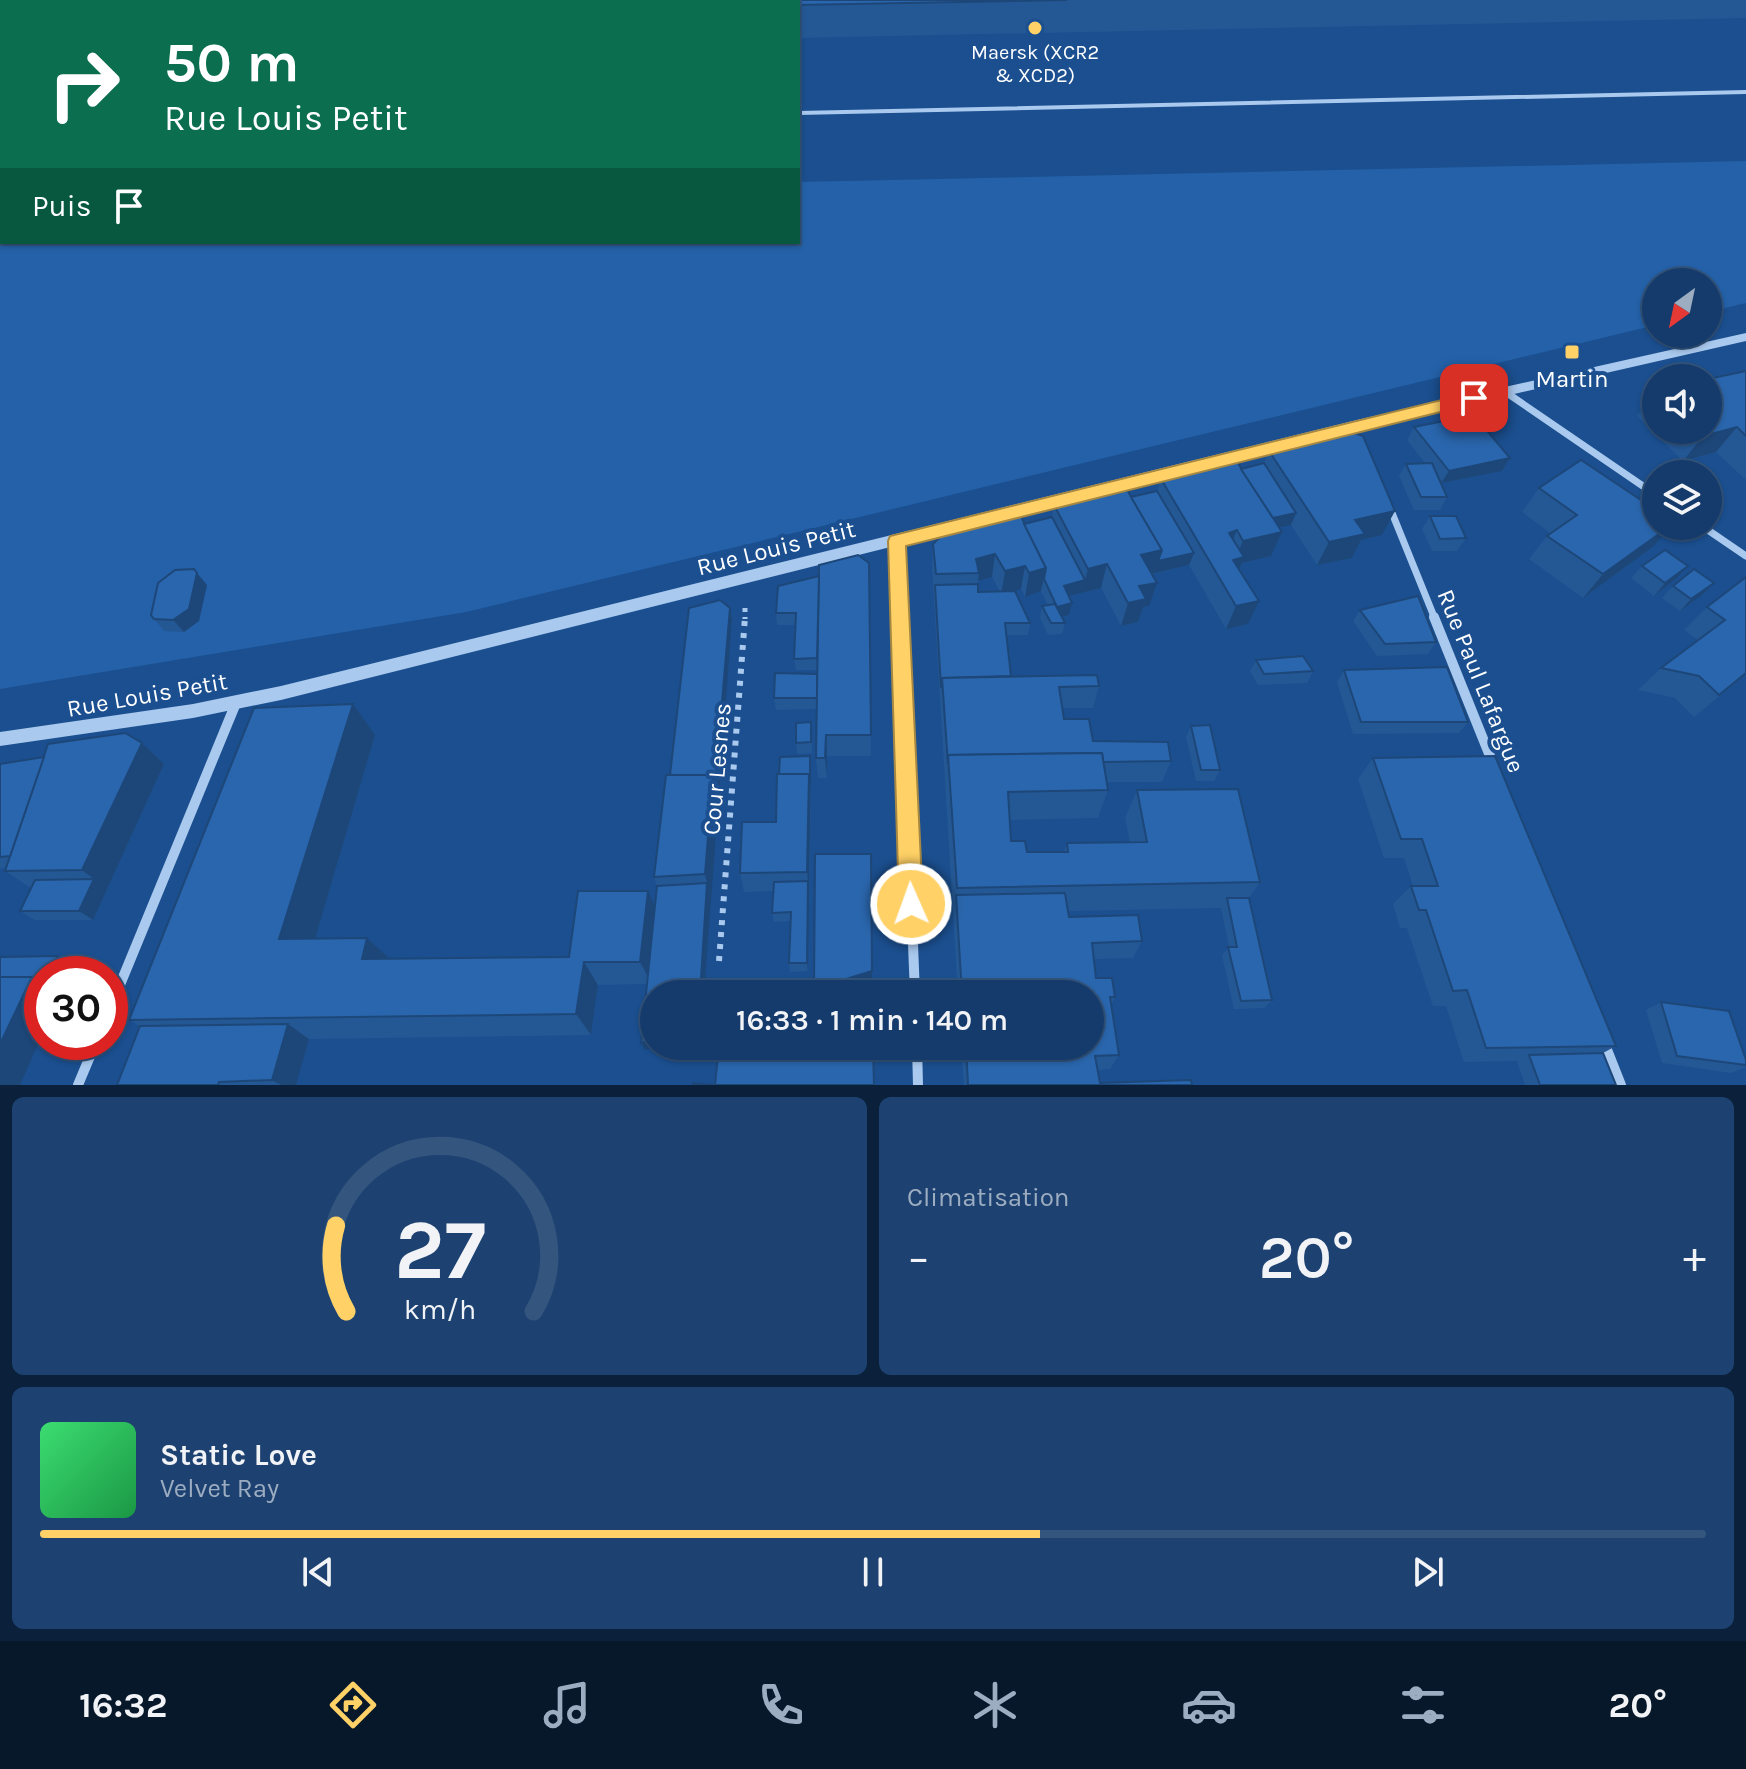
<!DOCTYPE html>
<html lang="fr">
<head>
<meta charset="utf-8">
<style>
  :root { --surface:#143b6b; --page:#1d4271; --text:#f1f3f6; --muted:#9dadc1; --line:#33557e; --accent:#ffd166 }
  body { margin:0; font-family:Karla,sans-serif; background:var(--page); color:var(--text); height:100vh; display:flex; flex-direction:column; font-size:30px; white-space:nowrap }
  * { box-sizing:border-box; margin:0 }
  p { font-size:26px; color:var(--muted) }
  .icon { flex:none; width:44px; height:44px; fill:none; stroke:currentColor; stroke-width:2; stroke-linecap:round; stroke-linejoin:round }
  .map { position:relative; height:1085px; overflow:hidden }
  .drawer { display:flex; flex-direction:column; gap:12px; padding:12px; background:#0b203b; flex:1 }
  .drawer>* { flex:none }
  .banner { position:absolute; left:0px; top:0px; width:800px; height:244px; box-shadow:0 2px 6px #0004,0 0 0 2px var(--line); background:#0b6e4f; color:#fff; overflow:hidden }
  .needle { width:52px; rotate:213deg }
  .buttons { position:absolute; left:1642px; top:268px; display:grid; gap:16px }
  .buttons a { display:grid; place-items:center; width:80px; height:80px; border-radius:50%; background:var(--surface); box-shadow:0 2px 6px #0004,0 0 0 2px var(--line); font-size:40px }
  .speed { position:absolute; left:24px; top:956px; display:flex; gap:16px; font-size:40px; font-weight:700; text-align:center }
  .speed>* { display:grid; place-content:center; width:104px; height:104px; border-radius:50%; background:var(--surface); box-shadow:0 2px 6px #0004,0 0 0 2px var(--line); line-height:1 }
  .speed .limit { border:12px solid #d22; background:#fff; color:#111 }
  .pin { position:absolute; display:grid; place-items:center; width:68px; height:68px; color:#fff; margin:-34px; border-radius:16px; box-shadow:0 4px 12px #0006 }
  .me { position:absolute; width:88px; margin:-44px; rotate:358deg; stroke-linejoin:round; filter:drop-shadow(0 0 6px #0008) }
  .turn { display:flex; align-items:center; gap:28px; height:168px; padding:0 32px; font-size:36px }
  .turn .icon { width:104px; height:104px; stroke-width:2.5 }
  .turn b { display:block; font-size:56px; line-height:68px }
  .then { display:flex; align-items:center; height:76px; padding:0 32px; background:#0003; gap:16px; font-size:30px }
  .big { font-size:60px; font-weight:600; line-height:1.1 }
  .drawer .widget { flex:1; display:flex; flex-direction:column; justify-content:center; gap:12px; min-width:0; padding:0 28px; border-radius:12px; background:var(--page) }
  .drawer .dial { align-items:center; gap:0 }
  .dial svg { height:208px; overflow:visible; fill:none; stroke:var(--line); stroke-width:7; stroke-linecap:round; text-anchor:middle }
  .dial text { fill:var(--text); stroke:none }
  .song { display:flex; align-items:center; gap:24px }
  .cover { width:96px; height:96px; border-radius:12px; background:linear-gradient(135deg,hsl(140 70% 55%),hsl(140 70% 35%)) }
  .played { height:8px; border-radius:4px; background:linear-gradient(90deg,var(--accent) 60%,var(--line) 60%) }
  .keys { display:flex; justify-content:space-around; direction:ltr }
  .heat { display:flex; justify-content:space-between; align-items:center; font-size:44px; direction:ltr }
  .drawer .tiles { flex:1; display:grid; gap:12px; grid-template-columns:1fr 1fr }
  .widget:last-child { grid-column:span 2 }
  .trip { position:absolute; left:640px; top:980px; width:464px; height:80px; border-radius:40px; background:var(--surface); box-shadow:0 2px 6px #0004,0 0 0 2px var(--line); font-weight:600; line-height:80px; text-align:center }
  .menu { display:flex; height:128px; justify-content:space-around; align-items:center; background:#08182b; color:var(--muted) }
  .menu .icon { width:56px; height:56px }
  .menu .current { color:var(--accent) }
  .menu b { font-size:36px; color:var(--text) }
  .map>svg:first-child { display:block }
</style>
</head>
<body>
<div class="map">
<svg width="1746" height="1085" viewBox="0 0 1746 1085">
  <rect width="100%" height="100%" fill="#1b4f8f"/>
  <!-- green -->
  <path fill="#2461a8" d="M0 161 2 242H798V182L1746 161V303L1708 312V282H1656V325L466 612 0 689Z"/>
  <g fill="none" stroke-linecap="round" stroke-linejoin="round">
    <!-- path-far1 -->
    <path stroke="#a9c9ee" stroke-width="5" stroke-dasharray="4 5" stroke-linecap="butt" d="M745 608V619"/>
    <!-- path -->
    <path stroke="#a9c9ee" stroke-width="6" stroke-dasharray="5 7" stroke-linecap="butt" d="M719 961 745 617"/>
    <!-- service -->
    <path stroke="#a9c9ee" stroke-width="4" d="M798 113 1746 92"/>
    <!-- minor-far1 -->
    <g stroke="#a9c9ee" stroke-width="7">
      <path d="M1504 391 1656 495"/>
      <path d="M1390 508 1435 619"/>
      <path d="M1702 526 1746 556"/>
      <path d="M897 541 900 619"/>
    </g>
    <!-- minor -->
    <g stroke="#a9c9ee" stroke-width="10">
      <path d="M900 617 915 994"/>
      <path d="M1434 617 1494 766"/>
      <path d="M110 1009 236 703"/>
      <path d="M1604 1042 1621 1085"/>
      <path d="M917 1046 918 1085"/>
      <path d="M78 1085 96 1042"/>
    </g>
    <!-- tertiary -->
    <path fill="#a9c9ee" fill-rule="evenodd" d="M1746 333V341L1357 430 281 700 193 718 0 746V732L193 704 281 686 1357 420Z"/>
  </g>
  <!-- wall -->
  <g fill="#245895" fill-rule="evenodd">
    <path d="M0 0H1746V18L798 38V2H2V55H0Z"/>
    <path d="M1746 371V480L1716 452 1683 461 1637 416 1656 391V430H1708Z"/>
    <path d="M1414 427 1510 458 1502 471 1441 483 1447 497 1440 510H1414L1399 476 1406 464 1425 463 1407 440Z"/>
    <path d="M1269 451 1382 535 1361 540 1352 558 1317 565 1291 525 1280 528 1282 532 1271 556 1242 563 1239 569 1248 624 1226 629 1189 565 1152 574 1149 606 1143 607 1138 622 1121 626 1101 588 1069 596V615L1062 617 1065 623 1062 634 1048 635 1040 618 1042 606 1048 605 1041 591 1025 597 1021 589 1014 591 1030 623 1028 635H1006L1011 676 1099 686 1093 708H1062L1064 719 1093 741 1171 761 1162 782H1107L1108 790 1098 818 1010 820 1011 841 1027 852H1064L1067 843 1130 842 1125 818 1137 790 1260 882 1249 898 1272 1000 1264 1008 1234 1009 1222 955 1229 947 1221 908 1068 911 1069 917 1142 941 1133 958 1094 959 1096 978 1115 997 1111 1005 1119 1055 1110 1069 1098 1070 1100 1083 1192 1085H964L961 1046H1090V994H958L932 568 933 544 1052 517 1054 505 1131 497 1157 491 1161 479 1241 469 1264 463ZM992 577 1000 592H978V581Z"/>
    <path d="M1539 488 1654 546 1583 598 1529 559 1547 536 1550 533 1522 512Z"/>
    <path d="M1430 516 1466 538 1457 551H1432L1422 529Z"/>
    <path d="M869 563 871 756H827V778H818L816 758 817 709 776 710 774 698 817 674V670H796L794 659 795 625H777L776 613Z"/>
    <path d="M1642 566H1688L1677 578 1654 596 1631 578Z"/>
    <path d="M1746 577V676L1745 675 1694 717 1675 698 1638 690 1661 668 1698 640 1684 630 1707 607Z"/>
    <path d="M1714 583 1702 595 1680 611 1662 598 1673 586Z"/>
    <path d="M207 585 199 621 184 632 164 631 154 619Z"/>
    <path d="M730 608 732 620 710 893 654 1046H658L645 1050 647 984 598 985 591 1035 309 1039 296 1085H117L140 1026 129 1020 353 704 375 735 315 939 389 959 569 957 655 906 657 886 654 877 670 775Z"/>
    <path d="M1360 610 1436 642 1428 654 1377 656 1353 621Z"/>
    <path d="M1256 660 1313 671 1307 683 1258 685 1250 671Z"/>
    <path d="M1344 670 1468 722 1459 733 1353 734 1337 682Z"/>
    <path d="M1191 726 1220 770 1214 781H1196L1186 737Z"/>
    <path d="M812 733V753L797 754 796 743Z"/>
    <path d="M142 743 164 764 93 920H35L20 911 31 888 5 871 6 868 0 869V764Z"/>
    <path d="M810 756 811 795 808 971 790 972 789 963 790 921 774 922 772 913 773 891 744 892 740 873 776 822 779 774Z"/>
    <path d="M1373 758 1616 1046 1603 1053 1616 1085H1525L1517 1062 1518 1061 1464 1062 1446 1006H1433L1407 928H1400L1393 904 1411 886H1413L1404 858H1384L1358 779Z"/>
    <path d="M1661 1002 1746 1060V1067L1731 1073 1662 1063 1646 1010Z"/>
  </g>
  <!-- shaded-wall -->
  <g fill="#1d4779">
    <path d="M1737 427 1716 452 1683 461 1703 436Z"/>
    <path d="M1510 458 1502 471 1441 483 1449 471Z"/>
    <path d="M1395 511 1382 535 1361 540 1352 558 1317 565 1329 542 1355 520Z"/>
    <path d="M1296 513 1291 525 1257 533 1262 521Z"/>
    <path d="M1670 526H1671L1654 546 1583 598 1603 574Z"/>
    <path d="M1237 530 1227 554 1229 533Z"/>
    <path d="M1282 532 1271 556 1242 563 1234 580 1233 560 1235 559 1243 541Z"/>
    <path d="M1162 550 1194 553 1189 565 1133 578 1141 555Z"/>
    <path d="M995 554 992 577 978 581 979 573 976 559Z"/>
    <path d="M1107 564 1101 588 1061 598 1064 586 1085 580 1088 569Z"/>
    <path d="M1025 566 1021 589 1001 595 1005 571Z"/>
    <path d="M1688 566 1677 578 1654 596 1665 583Z"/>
    <path d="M1046 568 1041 591 1025 597 1029 573Z"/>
    <path d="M197 573 207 585 199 621 184 632 173 620Z"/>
    <path d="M1157 583 1149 606 1143 607 1138 622 1121 626 1128 603 1139 586Z"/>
    <path d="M1714 583 1702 595 1680 611 1691 599Z"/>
    <path d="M1259 601 1248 624 1226 629 1236 606Z"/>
    <path d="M1072 603 1069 615 1054 619 1057 607Z"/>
    <path d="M730 608 732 620 704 994H700L707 883 705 874Z"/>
    <path d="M353 704 375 735 308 963 279 939Z"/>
    <path d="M826 735 827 756V778L825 758Z"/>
    <path d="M142 743 164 764 93 920 79 911 94 879 82 870Z"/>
    <path d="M810 756 811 767 809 891 807 872Z"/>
    <path d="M808 881 809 891 808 971 807 963Z"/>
    <path d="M648 891 659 916 652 984 640 962Z"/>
    <path d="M367 938 392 961 362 959Z"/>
    <path d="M58 956 73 965 69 974H50Z"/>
    <path d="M584 962 598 985 591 1035 576 1014Z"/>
    <path d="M872 971V979L826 994H815L814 989Z"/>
    <path d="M32 977 42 983V1035L20 1085H0V1044Z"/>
    <path d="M288 1024 309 1039 296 1085H281L272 1080Z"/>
    <path d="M654 1039V1046H658L645 1050 641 1043Z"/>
  </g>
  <!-- building -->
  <g fill="#2a66ad" stroke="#1d4779" stroke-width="2">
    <path d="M0 0H1067L798 5V2H2V21L0 22Z"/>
    <path d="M1746 371V436L1737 427 1703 436 1697 430H1708V379Z"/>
    <path d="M1474 415 1510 458 1449 471 1414 427Z"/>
    <path d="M1349 431 1363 436 1395 511 1355 520 1365 534 1329 542 1269 451Z"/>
    <path d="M1236 460 1282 532 1243 541 1237 530 1229 533 1244 557 1233 560 1259 601 1236 606 1161 479Z"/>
    <path d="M1581 460 1656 510V526H1670L1603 574 1547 536 1577 515 1539 488Z"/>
    <path d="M1264 463 1296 513 1273 518 1241 469Z"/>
    <path d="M1432 463 1447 497H1421L1406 464Z"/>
    <path d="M1126 488 1162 550 1141 555 1157 583 1139 586 1146 599 1128 603 1107 564 1088 569 1054 505Z"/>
    <path d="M1157 491 1194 553 1158 561 1162 550 1131 497Z"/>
    <path d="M1020 514 1046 568 1029 573 1025 566 1005 571 995 554 976 559 979 573 936 574 933 544 944 533Z"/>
    <path d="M1430 516H1456L1466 538 1440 539Z"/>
    <path d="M1052 517 1085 580 1064 586 1072 603 1057 607 1044 579 1046 568 1024 524Z"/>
    <path d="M1665 550 1688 566 1665 583 1642 566Z"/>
    <path d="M858 555 869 563 871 735H826L825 758H816L819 565Z"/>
    <path d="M194 569 197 573 189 609 173 620 154 619 151 615 158 583 175 570Z"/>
    <path d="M1694 569 1714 583 1691 599 1673 586Z"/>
    <path d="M819 576 817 658 794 659 796 613H776L778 586Z"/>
    <path d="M1746 577V673L1719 695 1699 676 1661 668 1725 620 1707 607Z"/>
    <path d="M978 584V592L1015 591 1030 623H1005L1011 676 942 678 941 688 935 585Z"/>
    <path d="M1418 596 1436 642 1385 644 1360 610Z"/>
    <path d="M720 600 730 608 715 785 713 775H670L689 608Z"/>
    <path d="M1055 604 1065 623H1051L1042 606Z"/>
    <path d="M1303 656 1313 671 1264 674 1256 660Z"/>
    <path d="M1447 667 1468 722H1361L1344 670Z"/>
    <path d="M775 673 817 674V698H774Z"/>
    <path d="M1097 675 1099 686 1059 687 1064 719H1089L1093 741 1168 742 1171 761 1103 762 1102 753 948 755V764L942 678Z"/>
    <path d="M353 704 279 939 367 938 362 959 569 957 578 891H648L640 962H584L576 1014 129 1020 254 708Z"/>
    <path d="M811 722V742L796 743V723Z"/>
    <path d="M1210 725 1220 770H1201L1191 726Z"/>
    <path d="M125 733 142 743 82 870 5 871 48 744Z"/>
    <path d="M1102 753 1108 790 1008 792 1011 841H1025L1027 852H1068L1067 843 1147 842 1137 790 1238 789 1260 882 957 888 948 755Z"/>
    <path d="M810 756V784L809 774H779L780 757Z"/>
    <path d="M1495 756 1616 1046 1486 1048 1467 990 1453 991 1426 910H1419L1411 886H1438L1422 839H1401L1373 758Z"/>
    <path d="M44 757 10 856 0 857V764Z"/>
    <path d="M777 774H809L807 872 740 873 742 822H776Z"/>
    <path d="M666 775H713L705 874 654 877Z"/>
    <path d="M815 854H871L872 971 814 989Z"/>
    <path d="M94 879 79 911H20L35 880Z"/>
    <path d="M808 881 807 963H789L791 912 772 913 774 882Z"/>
    <path d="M707 883 700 994H654V1039L641 1043 657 886Z"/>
    <path d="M1065 893 1069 917 1138 915 1142 941 1092 943 1096 978H1112L1115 997H1110L1119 1055 1095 1056 1100 1083 1191 1080 1192 1085H968L966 1046H1090V994H962L956 895Z"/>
    <path d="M1227 898H1249L1272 1000 1241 1001 1228 947H1237Z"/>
    <path d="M58 956 50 974H42V982L32 977H0V957Z"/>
    <path d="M0 977H32L0 1044Z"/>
    <path d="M1661 1002 1729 1011 1746 1060V1065L1677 1056Z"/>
    <path d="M288 1024 272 1080 219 1082 218 1085H117L140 1026Z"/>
    <path d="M719 1046H873L874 1085H693V1083L715 1085Z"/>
    <path d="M1603 1053 1616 1085H1540L1529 1055Z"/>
  </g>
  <!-- route -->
  <path fill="#ffd166" stroke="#a68842" stroke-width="2" d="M1474 392 1483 398 1480 402 906 546 923 904 919 912 911 915 903 912 899 904 888 541 890 536Z"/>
  <!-- markers -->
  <g fill="#ffd166" stroke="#1b4f8f" stroke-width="3">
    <circle cx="1035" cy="28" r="8"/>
    <rect x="1564" y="344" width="16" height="16" rx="4"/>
  </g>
  <g text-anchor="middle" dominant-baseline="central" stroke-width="8" stroke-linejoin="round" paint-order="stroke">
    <!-- far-poi labels -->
    <g font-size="20" fill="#fff" stroke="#1b4f8f">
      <text x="1035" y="52">Maersk (XCR2<tspan x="1035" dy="23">&amp; XCD2)</tspan></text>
    </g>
    <!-- poi labels -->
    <g font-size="24" fill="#fff" stroke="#1b4f8f">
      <text x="1572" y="379">Martin</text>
    </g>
    <!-- street labels -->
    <g font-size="24" fill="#fff" stroke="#1b4f8f">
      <text transform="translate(776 548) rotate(-14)">Rue Louis Petit</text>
      <text transform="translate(1481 681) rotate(68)">Rue Paul Lafargue</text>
      <text transform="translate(147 695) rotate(-10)">Rue Louis Petit</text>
      <text transform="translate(717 769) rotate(-85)">Cour Lesnes</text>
    </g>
  </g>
</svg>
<div class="buttons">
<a><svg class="needle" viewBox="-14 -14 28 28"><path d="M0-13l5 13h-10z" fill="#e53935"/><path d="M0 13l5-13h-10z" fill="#9dadc1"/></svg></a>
<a><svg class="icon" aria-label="sound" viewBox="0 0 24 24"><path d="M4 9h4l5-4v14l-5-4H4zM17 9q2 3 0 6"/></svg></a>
<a><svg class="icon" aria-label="layers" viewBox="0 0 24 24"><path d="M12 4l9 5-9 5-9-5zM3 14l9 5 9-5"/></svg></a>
</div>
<div class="speed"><div class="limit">30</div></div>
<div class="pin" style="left:1474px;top:398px;background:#d93025"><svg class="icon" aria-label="arrive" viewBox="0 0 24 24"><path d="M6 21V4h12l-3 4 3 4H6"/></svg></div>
<svg class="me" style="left:911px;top:904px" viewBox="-20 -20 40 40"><circle r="17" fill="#ffd166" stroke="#fff" stroke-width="3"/><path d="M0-11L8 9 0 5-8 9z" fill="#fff"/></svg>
<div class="trip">16:33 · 1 min · 140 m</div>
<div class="banner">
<div class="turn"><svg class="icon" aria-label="right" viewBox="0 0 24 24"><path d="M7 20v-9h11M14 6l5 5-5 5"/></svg><div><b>50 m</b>Rue Louis Petit</div></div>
<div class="then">Puis<svg class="icon" aria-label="arrive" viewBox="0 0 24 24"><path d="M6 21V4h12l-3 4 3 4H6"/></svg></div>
</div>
</div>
<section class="drawer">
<div class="tiles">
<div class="widget dial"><svg viewBox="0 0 100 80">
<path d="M14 69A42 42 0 1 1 86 69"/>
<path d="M14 69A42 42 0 0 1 10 36" stroke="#ffd166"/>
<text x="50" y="56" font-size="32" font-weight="700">27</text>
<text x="50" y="72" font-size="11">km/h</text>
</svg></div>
<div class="widget"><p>Climatisation</p>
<div class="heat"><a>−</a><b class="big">20°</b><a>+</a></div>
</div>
<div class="widget">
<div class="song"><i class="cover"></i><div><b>Static Love</b><p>Velvet Ray</p></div></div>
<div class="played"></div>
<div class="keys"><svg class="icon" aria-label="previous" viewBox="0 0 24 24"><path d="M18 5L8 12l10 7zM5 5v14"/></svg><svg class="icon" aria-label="pause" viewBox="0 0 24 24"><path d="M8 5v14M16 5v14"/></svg><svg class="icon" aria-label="next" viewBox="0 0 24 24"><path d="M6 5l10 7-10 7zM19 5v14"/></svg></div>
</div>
</div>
</section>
<nav class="menu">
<b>16:32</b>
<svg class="icon current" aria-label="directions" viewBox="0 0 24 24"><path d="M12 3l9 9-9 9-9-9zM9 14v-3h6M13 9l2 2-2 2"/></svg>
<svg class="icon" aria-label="music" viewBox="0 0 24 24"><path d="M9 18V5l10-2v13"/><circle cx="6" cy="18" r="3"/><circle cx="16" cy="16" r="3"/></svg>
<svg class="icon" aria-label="phone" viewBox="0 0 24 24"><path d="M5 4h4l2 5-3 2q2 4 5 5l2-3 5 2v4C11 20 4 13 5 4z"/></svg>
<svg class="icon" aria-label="climate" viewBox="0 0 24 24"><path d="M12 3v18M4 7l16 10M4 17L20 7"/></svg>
<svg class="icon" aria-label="car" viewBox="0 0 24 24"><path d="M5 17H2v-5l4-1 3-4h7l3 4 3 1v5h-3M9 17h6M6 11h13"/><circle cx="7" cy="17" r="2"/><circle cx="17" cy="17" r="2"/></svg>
<svg class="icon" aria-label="filters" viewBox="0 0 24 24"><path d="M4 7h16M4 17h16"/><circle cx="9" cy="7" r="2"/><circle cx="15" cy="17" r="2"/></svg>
<b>20°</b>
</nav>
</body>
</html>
